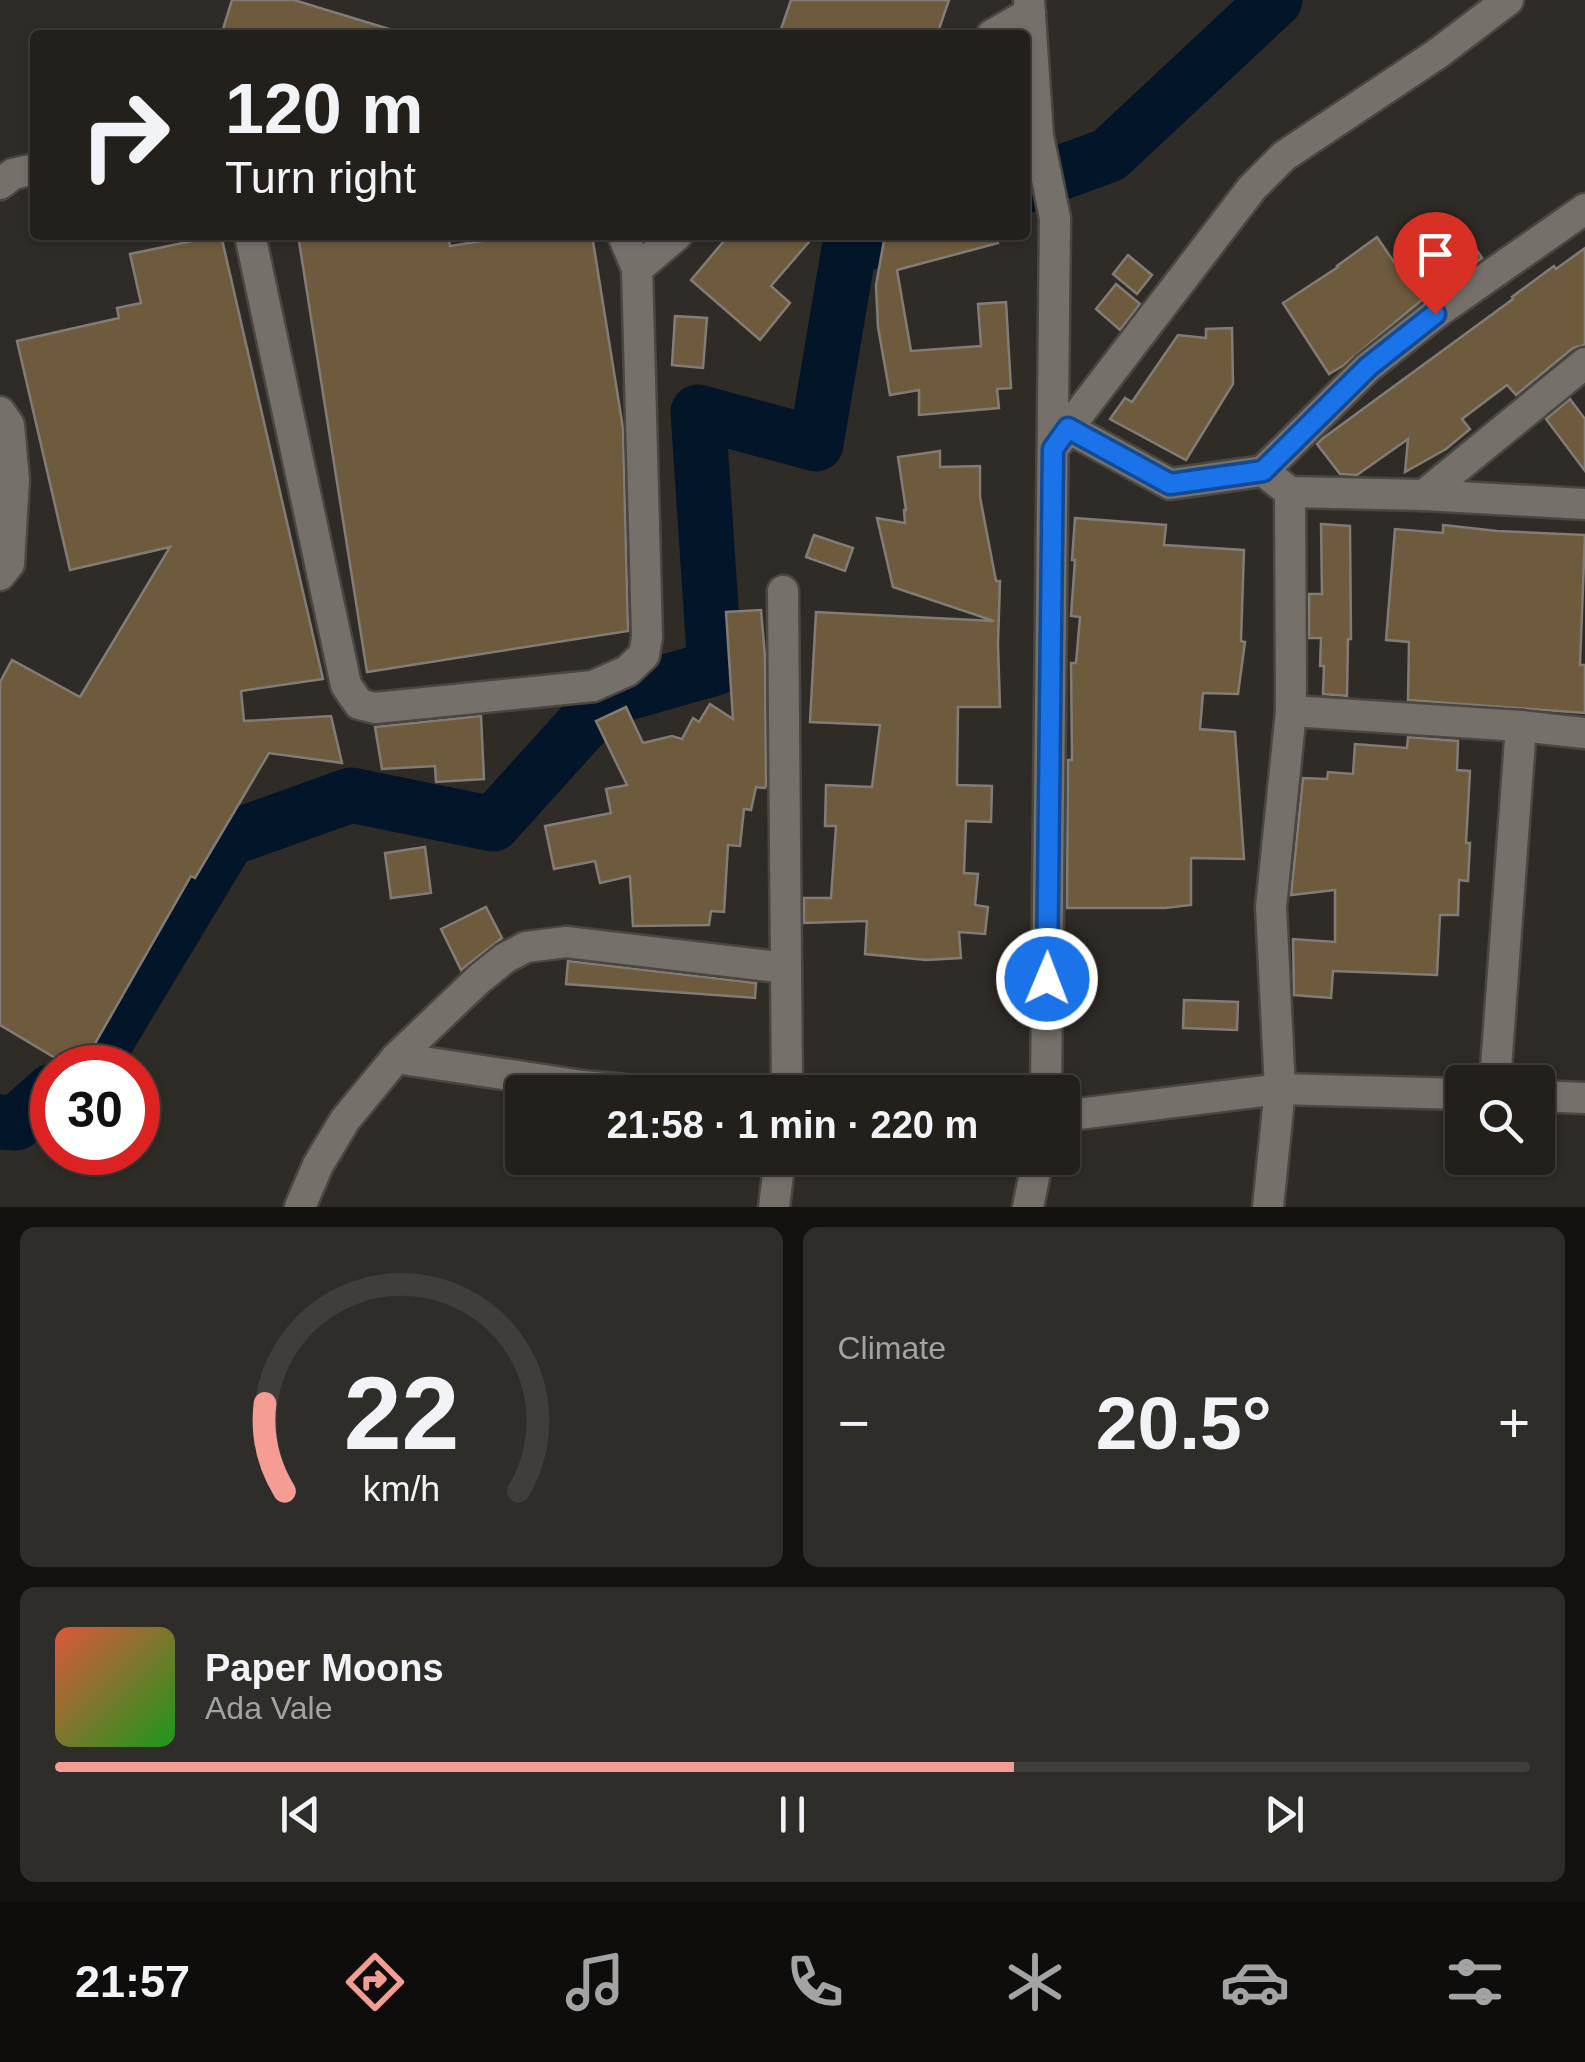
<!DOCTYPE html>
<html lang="en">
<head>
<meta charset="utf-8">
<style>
  :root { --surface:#23201c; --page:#2f2d29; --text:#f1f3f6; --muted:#a3a3a3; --line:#403e3b; --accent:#f59c95 }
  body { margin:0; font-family:Arial,sans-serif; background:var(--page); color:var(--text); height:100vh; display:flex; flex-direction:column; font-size:38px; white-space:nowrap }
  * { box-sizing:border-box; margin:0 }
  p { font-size:32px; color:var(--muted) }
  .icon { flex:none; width:55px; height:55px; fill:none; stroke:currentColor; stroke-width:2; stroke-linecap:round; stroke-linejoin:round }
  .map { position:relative; height:1207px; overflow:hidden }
  .panel { display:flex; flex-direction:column; gap:20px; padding:20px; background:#13120f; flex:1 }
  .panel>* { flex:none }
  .guide { position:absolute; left:30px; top:30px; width:1000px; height:210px; border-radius:10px; box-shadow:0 2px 8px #0004,0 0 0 2px var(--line); background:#23201c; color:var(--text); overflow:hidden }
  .tools { position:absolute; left:1445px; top:1065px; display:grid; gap:20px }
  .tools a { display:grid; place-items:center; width:110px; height:110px; border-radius:10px; background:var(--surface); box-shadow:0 2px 8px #0004,0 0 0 2px var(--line); font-size:50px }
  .speed { position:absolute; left:30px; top:1045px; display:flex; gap:20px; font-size:50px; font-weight:700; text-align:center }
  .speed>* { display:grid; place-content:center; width:130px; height:130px; border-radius:50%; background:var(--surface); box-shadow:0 2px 8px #0004,0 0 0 2px var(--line); line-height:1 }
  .speed .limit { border:15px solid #d22; background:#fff; color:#111 }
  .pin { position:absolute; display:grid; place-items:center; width:85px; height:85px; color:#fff; margin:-102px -42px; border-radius:50% 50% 50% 0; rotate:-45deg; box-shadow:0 0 10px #0007 }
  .pin .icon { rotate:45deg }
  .me { position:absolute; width:110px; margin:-55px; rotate:1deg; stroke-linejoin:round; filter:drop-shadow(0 0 8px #0008) }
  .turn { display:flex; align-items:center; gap:35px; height:210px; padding:0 30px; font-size:45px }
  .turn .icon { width:130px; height:130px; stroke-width:2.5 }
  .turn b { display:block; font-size:70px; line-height:85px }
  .big { font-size:75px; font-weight:700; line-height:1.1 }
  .panel .widget { flex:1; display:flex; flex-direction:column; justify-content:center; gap:15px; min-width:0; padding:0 35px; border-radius:15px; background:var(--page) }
  .panel .dial { align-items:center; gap:0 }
  .dial svg { height:260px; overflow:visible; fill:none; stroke:var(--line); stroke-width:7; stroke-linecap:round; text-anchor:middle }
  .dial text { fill:var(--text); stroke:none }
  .song { display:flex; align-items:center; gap:30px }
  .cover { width:120px; height:120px; border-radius:15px; background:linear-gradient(135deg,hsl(10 70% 55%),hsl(120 70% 35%)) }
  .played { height:10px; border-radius:5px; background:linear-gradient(90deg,var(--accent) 65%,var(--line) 65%) }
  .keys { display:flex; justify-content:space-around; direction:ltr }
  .heat { display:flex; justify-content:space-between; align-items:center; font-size:55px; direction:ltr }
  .panel .tiles { flex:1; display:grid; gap:20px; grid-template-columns:1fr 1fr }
  .widget:last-child { grid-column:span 2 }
  .trip { position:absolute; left:505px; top:1075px; width:575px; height:100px; border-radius:10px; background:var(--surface); box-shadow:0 2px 8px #0004,0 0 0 2px var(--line); font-weight:700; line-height:100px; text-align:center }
  .menu { display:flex; height:160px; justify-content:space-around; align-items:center; background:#0e0d0b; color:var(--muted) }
  .menu .icon { width:70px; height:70px }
  .menu .active { color:var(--accent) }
  .menu b { font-size:45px; color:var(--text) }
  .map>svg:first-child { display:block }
</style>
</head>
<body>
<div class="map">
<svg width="1585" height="1207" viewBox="0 0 1585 1207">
  <rect width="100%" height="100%" fill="#2f2b26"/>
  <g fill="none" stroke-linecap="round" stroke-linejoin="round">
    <!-- river -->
    <g stroke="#031529" stroke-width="55">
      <path d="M1025 186 1109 155 1275 0"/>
      <path d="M79 1068 104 1045 228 839 351 795 493 824 606 699 715 668 698 412 816 444 849 249 888 235"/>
      <path d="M0 1122 16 1123 52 1091"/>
    </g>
  </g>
  <!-- building -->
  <g fill="#6e5b3e" stroke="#817d76" stroke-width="2.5">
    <path d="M232 0H294L389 29V35H240L223 29Z"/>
    <path d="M791 0H949L937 35H779Z"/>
    <path d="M1457 220 1482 258 1423 299 1344 365 1329 374 1283 303 1338 267 1337 266 1377 237 1394 262Z"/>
    <path d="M221 235 323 679 241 691 244 721 331 716 342 763 269 753 195 878 191 876 81 1068H72L0 1025V682L12 660 80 697 170 547 70 570 17 341 119 318 117 308 141 303 130 254Z"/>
    <path d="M298 235H448L450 246 520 235H592L623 428 628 631 367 672Z"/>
    <path d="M729 235H815L771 286 790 303 760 340 691 280Z"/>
    <path d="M885 235H891L892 240 915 235H997L998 243 897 270 911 351 981 346 978 304 1006 302 1011 388 997 389 999 408 919 415V390L890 395 878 327 876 285Z"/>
    <path d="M1585 248V345L1573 348 1516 395 1507 385 1462 419 1470 429 1446 449 1405 472 1408 439 1357 475 1340 474 1317 444 1322 439 1513 299 1512 297 1554 266 1556 269Z"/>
    <path d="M1128 255 1152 275 1137 294 1113 274Z"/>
    <path d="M1116 284 1140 304 1120 330 1096 309Z"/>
    <path d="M675 316 707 318 703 368 672 365Z"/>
    <path d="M1232 328 1233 384 1186 460 1110 419 1125 398 1132 402 1178 335 1206 338V329Z"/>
    <path d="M1570 399 1585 419V471L1546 419Z"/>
    <path d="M940 451V467L980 466V497L996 581H1000L998 644 1000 707H958L957 785 992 786 991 822 966 821 964 873 978 874 975 905 988 907 985 934 959 932 961 958 926 960 865 954 867 921 804 923V898H831L836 826H825L826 785 872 787 880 725 810 722 816 612 994 621 893 587 877 518 905 523 904 510H906L898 457Z"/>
    <path d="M1075 518 1166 525 1164 545 1244 550 1241 641 1245 642 1238 694 1203 693 1200 729 1235 732 1244 859 1191 858V905L1165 908H1067L1068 760H1072L1071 663H1076L1080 617 1071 616 1075 560H1072Z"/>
    <path d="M1321 524 1350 526 1351 639H1348L1347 696 1323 694 1324 666H1320L1321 638H1309V594H1322Z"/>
    <path d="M1443 525 1497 531 1585 535 1580 665H1585V713L1408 700 1409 642 1386 640 1395 529 1443 533Z"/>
    <path d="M814 535 853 548 845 571 806 557Z"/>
    <path d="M761 610 765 656 766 786 765 788 756 787 751 810 744 809 740 846 728 845 724 912 711 911 709 925 633 926 630 876 600 883 595 861 554 869 545 826 611 813 606 789 627 785 596 721 626 707 643 743 672 736 682 739 693 718 699 722 710 704 733 719 726 612Z"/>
    <path d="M481 716 484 779 436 782 435 766 382 769 375 727Z"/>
    <path d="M1408 737 1458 741 1457 770 1470 771 1466 843H1470L1468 881 1459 880 1458 915H1440L1437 975 1333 971 1331 998 1294 995 1293 939 1335 942V890L1291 895 1303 778 1327 779 1328 772 1353 774 1355 744 1407 748Z"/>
    <path d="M425 847 431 893 391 898 385 853Z"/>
    <path d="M486 907 502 938 461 970 441 929Z"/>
    <path d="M568 961 756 983 755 998 566 984Z"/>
    <path d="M1184 1000 1238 1002 1237 1030 1183 1028Z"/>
  </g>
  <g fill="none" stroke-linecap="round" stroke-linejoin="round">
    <defs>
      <g id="minor">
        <path d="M1029 0 1038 136 1055 218 1046 1092"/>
        <path d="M992 35 1030 13"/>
        <path d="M0 184 13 174 35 169"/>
        <path d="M250 235 346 685 359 704 375 708 593 686 627 671 644 655 647 637 637 269 623 235"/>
        <path d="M637 269 677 235"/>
        <path d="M0 412 9 425 14 480 9 564 0 575"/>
        <path d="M1068 428 1252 188 1284 156 1437 54 1508 0"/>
        <path d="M1058 442 1068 428 1170 484 1263 471 1290 492 1424 495 1585 504"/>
        <path d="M1263 471 1368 367 1435 314 1585 209"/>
        <path d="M1424 495 1585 363"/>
        <path d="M783 591 787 1092"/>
        <path d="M1291 711 1521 726 1585 733"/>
        <path d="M396 1058 583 1086 647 1092"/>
        <path d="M1495 1082 1521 726"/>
        <path d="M1538 1096 1585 1098"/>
        <path d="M1062 1116 1280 1089 1462 1094"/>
        <path d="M300 1207 318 1165 345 1120 396 1058 479 979 505 958 526 947 566 942 786 968"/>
        <path d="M774 1207 780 1158"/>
        <path d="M1028 1207 1038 1158"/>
        <path d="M1268 1207 1280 1089 1271 907 1291 711 1290 492"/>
      </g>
    </defs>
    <!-- minor casing -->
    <use href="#minor" stroke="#4a4641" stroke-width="35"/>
    <!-- minor -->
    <use href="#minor" stroke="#75706a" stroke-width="30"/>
  </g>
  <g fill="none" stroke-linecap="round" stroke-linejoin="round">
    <defs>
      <path id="route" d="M1047 979 1053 449 1068 428 1170 484 1263 471 1368 367 1435 314"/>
    </defs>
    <!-- route casing -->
    <use href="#route" stroke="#114b97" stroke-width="25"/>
    <!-- route -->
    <use href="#route" stroke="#1a73e8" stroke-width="18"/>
  </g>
</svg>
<div class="tools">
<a><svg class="icon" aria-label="search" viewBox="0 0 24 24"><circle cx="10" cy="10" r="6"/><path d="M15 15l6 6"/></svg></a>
</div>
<div class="speed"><div class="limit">30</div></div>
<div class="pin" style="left:1435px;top:314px;background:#d93025"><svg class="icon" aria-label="arrive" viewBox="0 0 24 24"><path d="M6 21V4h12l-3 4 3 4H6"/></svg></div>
<svg class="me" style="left:1047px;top:979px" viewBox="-20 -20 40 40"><circle r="17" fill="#1a73e8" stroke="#fff" stroke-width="3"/><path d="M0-11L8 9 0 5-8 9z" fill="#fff"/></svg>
<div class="trip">21:58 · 1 min · 220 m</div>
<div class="guide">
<div class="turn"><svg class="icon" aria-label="right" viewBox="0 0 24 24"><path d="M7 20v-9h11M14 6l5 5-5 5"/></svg><div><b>120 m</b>Turn right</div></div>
</div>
</div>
<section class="panel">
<div class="tiles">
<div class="widget dial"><svg viewBox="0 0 100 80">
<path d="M14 69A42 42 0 1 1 86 69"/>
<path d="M14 69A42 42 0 0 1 8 42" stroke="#f59c95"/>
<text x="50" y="56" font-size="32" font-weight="700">22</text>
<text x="50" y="72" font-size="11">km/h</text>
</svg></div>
<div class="widget"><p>Climate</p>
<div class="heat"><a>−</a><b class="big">20.5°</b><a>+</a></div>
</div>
<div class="widget">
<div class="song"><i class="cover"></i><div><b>Paper Moons</b><p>Ada Vale</p></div></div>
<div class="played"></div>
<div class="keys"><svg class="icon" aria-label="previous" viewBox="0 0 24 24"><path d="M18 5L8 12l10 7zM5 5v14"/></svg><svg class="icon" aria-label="pause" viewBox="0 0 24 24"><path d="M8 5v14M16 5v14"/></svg><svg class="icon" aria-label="next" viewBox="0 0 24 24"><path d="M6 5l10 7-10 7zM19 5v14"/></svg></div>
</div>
</div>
</section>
<nav class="menu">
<b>21:57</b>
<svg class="icon active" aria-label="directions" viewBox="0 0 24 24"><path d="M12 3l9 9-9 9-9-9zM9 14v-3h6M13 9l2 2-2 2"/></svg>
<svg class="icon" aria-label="music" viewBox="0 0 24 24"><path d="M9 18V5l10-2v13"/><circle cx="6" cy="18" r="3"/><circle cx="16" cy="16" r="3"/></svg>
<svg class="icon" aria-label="phone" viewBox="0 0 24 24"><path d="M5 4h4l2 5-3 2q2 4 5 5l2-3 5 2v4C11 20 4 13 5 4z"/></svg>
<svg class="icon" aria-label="climate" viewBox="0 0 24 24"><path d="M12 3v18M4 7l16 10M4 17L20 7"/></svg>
<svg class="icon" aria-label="car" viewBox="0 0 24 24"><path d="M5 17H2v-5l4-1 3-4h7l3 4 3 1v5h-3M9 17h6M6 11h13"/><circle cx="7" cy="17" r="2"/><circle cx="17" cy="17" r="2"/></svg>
<svg class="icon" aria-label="filters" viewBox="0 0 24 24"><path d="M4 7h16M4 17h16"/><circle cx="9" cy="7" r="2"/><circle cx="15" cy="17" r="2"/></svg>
</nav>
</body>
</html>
